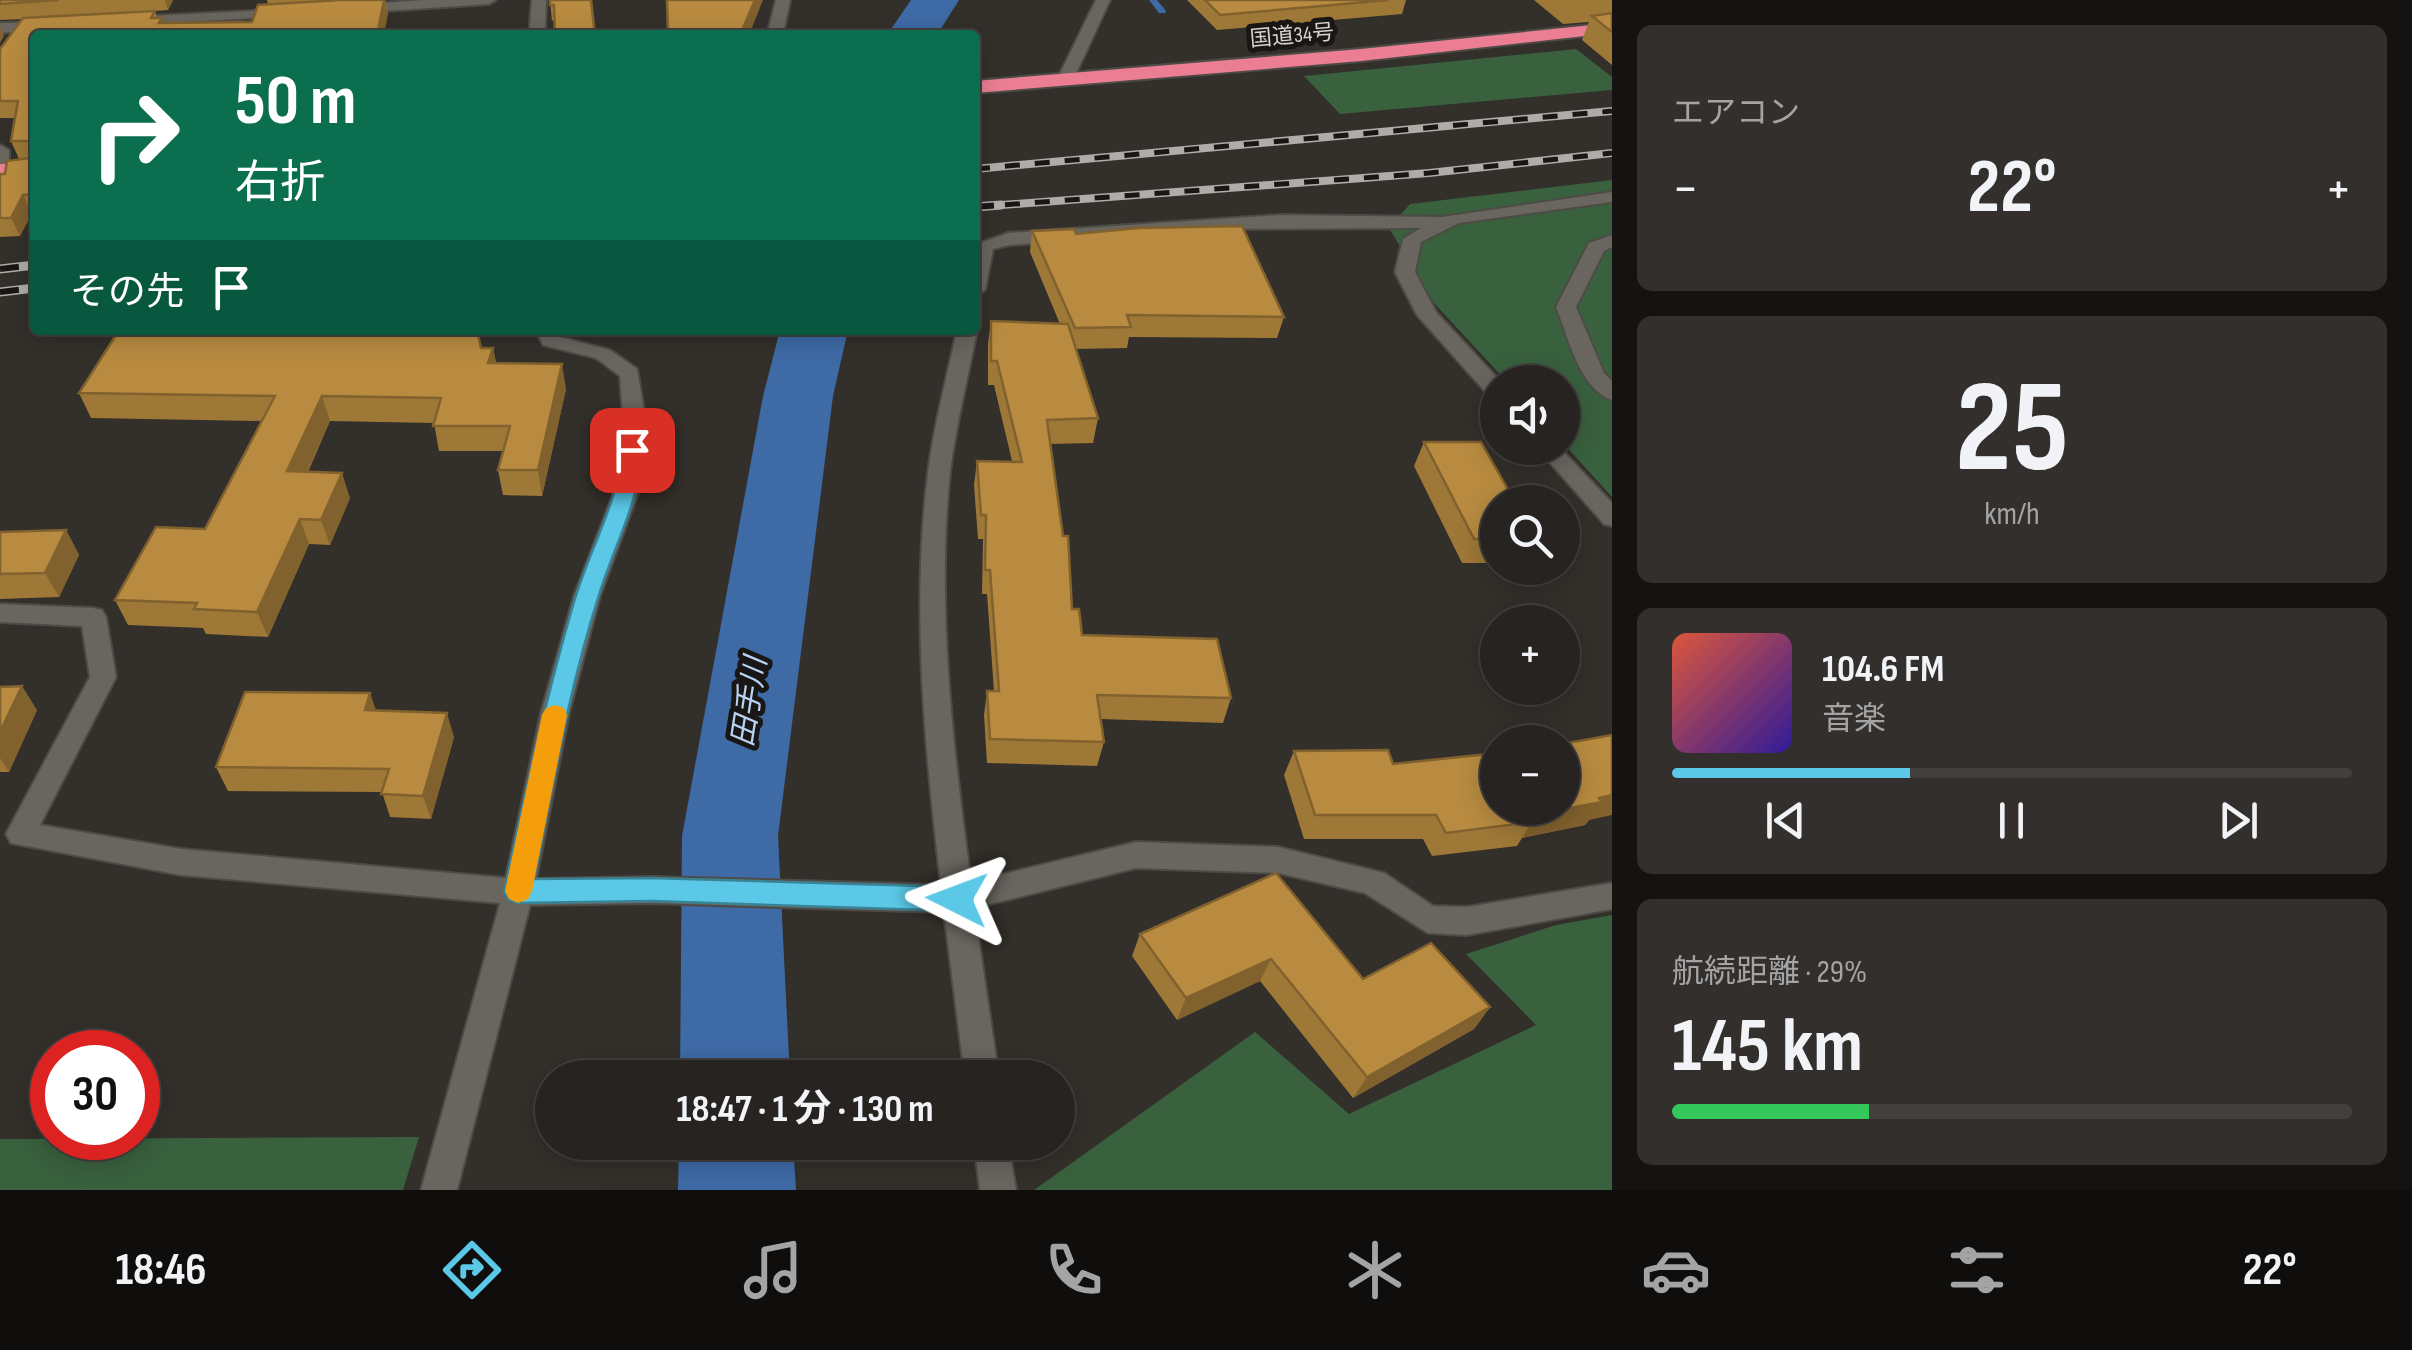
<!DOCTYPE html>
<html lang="ja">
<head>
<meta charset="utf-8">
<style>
  :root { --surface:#262320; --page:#322f2d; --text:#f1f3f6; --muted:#a4a4a5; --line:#42403e; --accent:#5ac8e6 }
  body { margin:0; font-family:"Sofia Sans Condensed","Noto Sans JP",sans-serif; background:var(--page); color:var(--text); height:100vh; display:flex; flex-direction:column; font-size:38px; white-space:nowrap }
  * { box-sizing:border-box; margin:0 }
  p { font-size:32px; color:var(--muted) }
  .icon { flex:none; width:55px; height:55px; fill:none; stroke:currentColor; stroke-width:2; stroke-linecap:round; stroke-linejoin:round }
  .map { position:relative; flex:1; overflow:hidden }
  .panel { display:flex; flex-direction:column; gap:25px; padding:25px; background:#151312; width:800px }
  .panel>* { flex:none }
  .guide { position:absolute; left:30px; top:30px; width:950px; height:305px; border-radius:10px; box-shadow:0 5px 25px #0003,0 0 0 2px var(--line); background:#0b6e4f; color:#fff; overflow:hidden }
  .fabs { position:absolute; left:1480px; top:365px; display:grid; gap:20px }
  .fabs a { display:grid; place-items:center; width:100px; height:100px; border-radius:50%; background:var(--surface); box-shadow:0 5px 25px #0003,0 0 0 2px var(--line); font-size:50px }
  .speed { position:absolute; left:30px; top:1030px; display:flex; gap:20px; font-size:50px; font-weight:700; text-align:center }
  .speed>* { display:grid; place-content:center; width:130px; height:130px; border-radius:50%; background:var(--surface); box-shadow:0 5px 25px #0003,0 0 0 2px var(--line); line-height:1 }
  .speed .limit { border:15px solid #d22; background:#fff; color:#111 }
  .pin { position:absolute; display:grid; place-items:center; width:85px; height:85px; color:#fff; margin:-42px; border-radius:20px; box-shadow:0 5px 15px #0006 }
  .me { position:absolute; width:110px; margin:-55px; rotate:273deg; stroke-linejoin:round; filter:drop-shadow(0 0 8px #0008) }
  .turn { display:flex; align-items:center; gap:35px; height:210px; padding:0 40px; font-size:45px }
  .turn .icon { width:130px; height:130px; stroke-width:2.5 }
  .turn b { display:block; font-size:70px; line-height:85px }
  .then { display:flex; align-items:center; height:95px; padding:0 40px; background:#0003; gap:20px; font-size:38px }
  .big { font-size:75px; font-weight:700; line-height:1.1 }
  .panel .widget { flex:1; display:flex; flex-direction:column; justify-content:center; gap:15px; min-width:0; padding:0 35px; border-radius:15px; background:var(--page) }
  .panel .dial { align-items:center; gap:0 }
  .dial b { font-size:130px; line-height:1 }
  .song { display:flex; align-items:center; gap:30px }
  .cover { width:120px; height:120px; border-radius:15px; background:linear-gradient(135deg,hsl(10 70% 55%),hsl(250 70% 35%)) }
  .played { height:10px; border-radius:5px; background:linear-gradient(90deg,var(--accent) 35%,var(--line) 35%) }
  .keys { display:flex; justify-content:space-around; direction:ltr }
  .heat { display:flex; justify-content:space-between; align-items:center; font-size:55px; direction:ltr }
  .charge { height:15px; border-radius:8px; background:linear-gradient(90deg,#34c759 29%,var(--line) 0) }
  .trip { position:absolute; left:535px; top:1060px; width:540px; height:100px; border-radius:50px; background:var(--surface); box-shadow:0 5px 25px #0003,0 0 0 2px var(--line); font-weight:700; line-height:100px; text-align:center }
  .menu { display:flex; height:160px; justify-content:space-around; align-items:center; background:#0f0e0d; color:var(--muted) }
  .menu .icon { width:70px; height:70px }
  .menu .selected { color:var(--accent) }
  .menu b { font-size:45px; color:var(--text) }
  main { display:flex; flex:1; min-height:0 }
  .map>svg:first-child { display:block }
</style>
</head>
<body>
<main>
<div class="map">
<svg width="1612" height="1190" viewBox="0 0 1612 1190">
  <rect width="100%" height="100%" fill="#332f2a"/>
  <!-- green -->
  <g fill="#39613e">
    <path d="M1576 49 1612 77V90L1340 114 1304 76Z"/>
    <path d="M1612 180V497L1563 443 1562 382H1507L1434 303 1389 228 1410 204Z"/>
    <path d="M1612 915V1190H1034L1255 1032 1349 1114 1536 1025 1466 954 1556 925Z"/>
    <path d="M419 1137 403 1190H0V1139Z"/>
  </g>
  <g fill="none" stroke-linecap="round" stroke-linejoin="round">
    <!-- stream -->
    <path fill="#3e6aa6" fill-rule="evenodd" d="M1149 0H1157L1166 11 1165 13H1159Z"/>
    <!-- river -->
    <g fill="#3e6aa6" fill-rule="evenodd">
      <path d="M911 0H959L937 35H887Z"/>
      <path d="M780 330H848L833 396 778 836 790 1078H680L682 836 763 396Z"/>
      <path d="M679 1142H793L796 1190H678Z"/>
    </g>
    <defs>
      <g id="minor">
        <path d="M423 0H496L489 4 354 13 347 9 354 5Z"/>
        <path d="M532 0H546L545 35H529Z"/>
        <path d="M776 0H790L783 35H767Z"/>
        <path d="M1096 0H1110L1073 80 1059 83 1057 80Z"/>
        <path d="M289 9 294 10V16L129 25 122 21 129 17Z"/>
        <path d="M54 22 56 25 49 29 0 33V23Z"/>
        <path d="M0 145 9 150V160L0 165Z"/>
        <path d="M1612 192V202L1459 223 1421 242 1415 272 1436 312 1501 382H1498V398L1490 397 1417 315 1395 272 1403 239 1421 228 1226 229 1009 245 993 249 985 290 975 296V245L1008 233 1280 215 1442 217Z"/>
        <path d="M1612 235V247L1604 251 1576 307 1604 373 1612 381V400C1579 389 1568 336 1556 307L1589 243Z"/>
        <path d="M975 327 977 330C968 377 956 424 950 472 936 607 953 749 971 882L1136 842 1278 847 1384 873 1433 906 1467 907 1612 883V909L1467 935 1428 933 1365 893 1278 873 1136 868 974 908 999 1078H965L944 912 651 903 530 905 457 1190H421L500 903 181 875 11 843 6 834 90 677 82 626 0 622V604L93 608 102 610 106 617 116 677 40 825 181 849 506 878 541 713 574 596 618 482 623 417 620 376 596 358 543 345 536 330H556L559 337 610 350 637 369 645 417 642 482 600 596 569 713 536 879 651 877 941 885C925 750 911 608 928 473 934 424 947 377 957 330H975Z"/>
        <path d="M1537 448H1560L1612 503V526L1604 524Z"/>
        <path d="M974 1142H1008L1016 1190H980Z"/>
      </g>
      <g id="highway">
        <path d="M1612 23V33L1361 61 975 93V81L1361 49Z"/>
        <path d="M35 161V173L0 176V164Z"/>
      </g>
    </defs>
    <!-- minor casing -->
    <use href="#minor" stroke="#4e4b47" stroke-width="4"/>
    <!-- highway casing -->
    <use href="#highway" stroke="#4e4b47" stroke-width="4"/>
    <!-- minor -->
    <use href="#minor" fill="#69655f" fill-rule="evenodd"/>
    <!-- highway -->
    <use href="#highway" fill="#eb7e92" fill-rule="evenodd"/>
    <defs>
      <g id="rail-far1">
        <path d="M975 169 1612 111"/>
        <path d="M975 207 1429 173 1612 153"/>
      </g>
      <g id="rail">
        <path d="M975 207 1001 205"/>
        <path d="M0 269 35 265"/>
        <path d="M0 292 35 288"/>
      </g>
    </defs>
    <!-- rail-far1 casing -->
    <use href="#rail-far1" stroke="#b0ada9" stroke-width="8"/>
    <!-- rail casing -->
    <use href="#rail" stroke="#b0ada9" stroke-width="9"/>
    <!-- rail-far1 -->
    <use href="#rail-far1" stroke="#191715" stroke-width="5" stroke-dasharray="15" stroke-linecap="butt"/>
    <!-- rail -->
    <use href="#rail" stroke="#191715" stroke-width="6" stroke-dasharray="19" stroke-linecap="butt"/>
  </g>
  <!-- wall -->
  <g fill="#9e7837">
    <path d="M0 0H173L168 10 155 11 157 18 164 23 252 22 268 4 267 0H385L388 14 35 35V213H32L20 236 0 237V174H5L19 159 11 141 15 118H0V49L23 19 0 20Z"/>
    <path d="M550 0H591L552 21Z"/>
    <path d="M1187 0H1406L1402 14 1217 30Z"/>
    <path d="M1534 0H1612V65L1582 40 1589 22 1563 24Z"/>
    <path d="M1032 231 1076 234 1284 317 1277 338 1129 337 1127 348 1076 349 1098 418 1093 443 1050 444 1072 609 1082 635 1231 698 1223 723 1100 719 1104 742 1097 766 987 763 984 715 987 691H994L987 594H982L983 539H978L974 485 977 461H1012L994 385H988V344L991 321 1060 324 1030 252Z"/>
    <path d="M202 336 493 348 496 363 566 389 542 496 503 495 498 470 503 451H439L434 423 330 421 308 472 350 498 330 545 309 544 268 637 206 634 203 628 128 625 115 600 205 529 262 421 91 418 79 393Z"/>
    <path d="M1424 442 1498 502V563H1462L1414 466Z"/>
    <path d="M66 530 79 555 59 597 0 599V532Z"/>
    <path d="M0 687 37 710 9 772H0Z"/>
    <path d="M370 693 376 711 454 737 431 819 390 817 382 792 228 791 216 767Z"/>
    <path d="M1294 751 1393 764 1589 820 1585 825 1522 838 1517 846 1432 856 1423 839H1304L1284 775Z"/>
    <path d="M1276 873 1363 979 1490 1007 1474 1029 1353 1098 1260 981 1177 1020 1132 956 1140 934Z"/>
  </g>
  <!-- shaded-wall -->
  <g fill="#81612d">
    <path d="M165 0H173L168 10Z"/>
    <path d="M384 0 388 14 384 35H377Z"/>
    <path d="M755 0H763L749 35H740Z"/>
    <path d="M0 26 4 36 0 43Z"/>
    <path d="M23 195 32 213 20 236 11 218Z"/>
    <path d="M493 348 498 373 488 363Z"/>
    <path d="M562 364 566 389 542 496 538 470Z"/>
    <path d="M322 396 330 421 296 496 287 471Z"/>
    <path d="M342 473 350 498 330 545 321 520Z"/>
    <path d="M300 519 309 544 268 637 257 612Z"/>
    <path d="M66 530 79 555 59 597 45 573Z"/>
    <path d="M22 686 37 710 9 772 0 758V732Z"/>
    <path d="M370 693 378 717 365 710Z"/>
    <path d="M447 713 454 737 431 819 423 796Z"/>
    <path d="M1612 795V815L1589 820 1585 825 1522 838 1532 822 1528 816Z"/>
    <path d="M1271 959 1260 981 1177 1020 1186 998Z"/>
    <path d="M1490 1007 1474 1029 1353 1098 1367 1077Z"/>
  </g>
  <!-- building -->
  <g fill="#b88b40" stroke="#81612d" stroke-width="2.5">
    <path d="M0 0H59L0 4Z"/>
    <path d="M341 0H384L377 35H35V194L23 195 11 218H0V174H5L7 161 30 158V141H11L18 101H0V49L23 18 155 11 151 18H162L159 23 252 22 258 5Z"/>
    <path d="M550 0H591L595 35H555L554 5H550Z"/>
    <path d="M667 0H755L740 35H668Z"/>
    <path d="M1205 0H1389L1220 15Z"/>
    <path d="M1612 13V32L1592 16Z"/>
    <path d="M1242 226 1284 317 1127 315 1131 327 1075 328 1032 231 1074 229 1076 234 1138 228Z"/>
    <path d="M991 321 1068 324 1098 418 1047 420 1063 536H1068L1072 609H1079L1082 635 1217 639 1231 698 1097 695 1104 742 990 739 987 691H999L990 570H985L986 515H981L977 461 1022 462 997 361H991Z"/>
    <path d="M206 330H477L481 348H493L488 363 562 364 538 470H498L510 426H433L441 398 322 396 287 471 342 473 321 520 300 519 257 612 194 609 197 603 115 600 156 527 205 529 275 396 79 393 116 335 202 336Z"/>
    <path d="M1424 442H1481L1515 502H1498V538L1474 539Z"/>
    <path d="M66 530 45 573 0 574V532Z"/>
    <path d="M22 686 0 732V687Z"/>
    <path d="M245 692 370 693 365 710 447 713 423 796 381 794 389 769 216 767Z"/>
    <path d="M1612 735V795L1599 798 1602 802 1528 816 1532 822 1446 833 1436 815H1315L1294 751 1388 750 1393 764 1498 753V808H1562V744Z"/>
    <path d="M1554 738 1557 742H1530Z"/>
    <path d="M1276 873 1363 979 1431 943 1490 1007 1367 1077 1271 959 1186 998 1140 934Z"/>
  </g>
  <!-- route -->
  <path fill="#5ac8e6" stroke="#3a8296" stroke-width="2.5" d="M632 443 642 450C640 501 614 546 599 595 569 688 553 784 534 879L651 878 957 887 967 890 971 899 967 908 957 911 651 901 518 903 509 900 504 892C525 794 546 697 574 602 589 550 618 504 622 450Z"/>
  <!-- slow -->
  <path fill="#f59e0b" d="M555 705 564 708 567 715 532 891 528 899 518 903 509 899 505 891 542 715 546 708Z"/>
  <g text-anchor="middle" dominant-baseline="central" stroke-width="10" stroke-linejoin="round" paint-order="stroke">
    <!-- far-street labels -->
    <g font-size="22" fill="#d5d2cf" stroke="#191715">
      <text transform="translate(1292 36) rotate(-5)">国道34号</text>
    </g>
    <!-- water labels -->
    <g font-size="30" font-style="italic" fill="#bad3f5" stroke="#191715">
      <text transform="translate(750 702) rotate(-81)">田手川</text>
    </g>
  </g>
</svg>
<div class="fabs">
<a><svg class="icon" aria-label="sound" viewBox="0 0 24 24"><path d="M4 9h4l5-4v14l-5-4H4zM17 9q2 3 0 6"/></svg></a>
<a><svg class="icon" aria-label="search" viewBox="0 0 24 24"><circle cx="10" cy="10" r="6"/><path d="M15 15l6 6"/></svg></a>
<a>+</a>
<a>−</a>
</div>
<div class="speed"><div class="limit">30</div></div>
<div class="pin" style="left:632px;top:450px;background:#d93025"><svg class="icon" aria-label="arrive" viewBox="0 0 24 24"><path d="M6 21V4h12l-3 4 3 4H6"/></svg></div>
<svg class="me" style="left:957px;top:899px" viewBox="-20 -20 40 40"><path d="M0-17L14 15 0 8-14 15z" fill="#5ac8e6" stroke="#fff" stroke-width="4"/></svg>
<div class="trip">18:47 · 1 分 · 130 m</div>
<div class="guide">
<div class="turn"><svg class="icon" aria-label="right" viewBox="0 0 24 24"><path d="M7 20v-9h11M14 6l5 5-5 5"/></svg><div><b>50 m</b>右折</div></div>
<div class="then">その先<svg class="icon" aria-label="arrive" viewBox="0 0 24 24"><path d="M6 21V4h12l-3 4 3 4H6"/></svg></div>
</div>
</div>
<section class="panel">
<div class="widget"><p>エアコン</p>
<div class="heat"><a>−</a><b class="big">22°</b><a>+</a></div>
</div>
<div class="widget dial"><b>25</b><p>km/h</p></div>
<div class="widget">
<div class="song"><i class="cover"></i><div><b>104.6 FM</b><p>音楽</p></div></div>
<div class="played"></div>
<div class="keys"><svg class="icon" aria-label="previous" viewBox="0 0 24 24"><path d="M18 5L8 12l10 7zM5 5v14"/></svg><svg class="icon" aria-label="pause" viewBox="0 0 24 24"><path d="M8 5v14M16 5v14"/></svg><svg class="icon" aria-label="next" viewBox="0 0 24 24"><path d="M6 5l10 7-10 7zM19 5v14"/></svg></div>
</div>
<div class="widget"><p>航続距離 · 29%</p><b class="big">145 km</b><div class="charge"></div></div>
</section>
</main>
<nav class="menu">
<b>18:46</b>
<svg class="icon selected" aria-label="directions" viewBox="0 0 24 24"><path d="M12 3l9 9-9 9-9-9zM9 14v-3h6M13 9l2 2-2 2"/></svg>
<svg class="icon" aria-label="music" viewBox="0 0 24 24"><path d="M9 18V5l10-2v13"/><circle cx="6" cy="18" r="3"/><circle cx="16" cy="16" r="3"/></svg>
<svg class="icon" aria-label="phone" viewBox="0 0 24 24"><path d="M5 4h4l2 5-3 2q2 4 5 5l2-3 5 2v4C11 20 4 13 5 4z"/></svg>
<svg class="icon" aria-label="climate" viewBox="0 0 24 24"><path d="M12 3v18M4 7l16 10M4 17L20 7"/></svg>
<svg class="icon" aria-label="car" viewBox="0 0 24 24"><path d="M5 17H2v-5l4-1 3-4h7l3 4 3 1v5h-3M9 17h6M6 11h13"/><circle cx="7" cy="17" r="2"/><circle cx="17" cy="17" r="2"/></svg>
<svg class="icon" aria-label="filters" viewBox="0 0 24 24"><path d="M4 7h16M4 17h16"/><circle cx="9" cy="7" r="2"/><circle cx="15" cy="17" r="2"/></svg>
<b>22°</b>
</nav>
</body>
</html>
